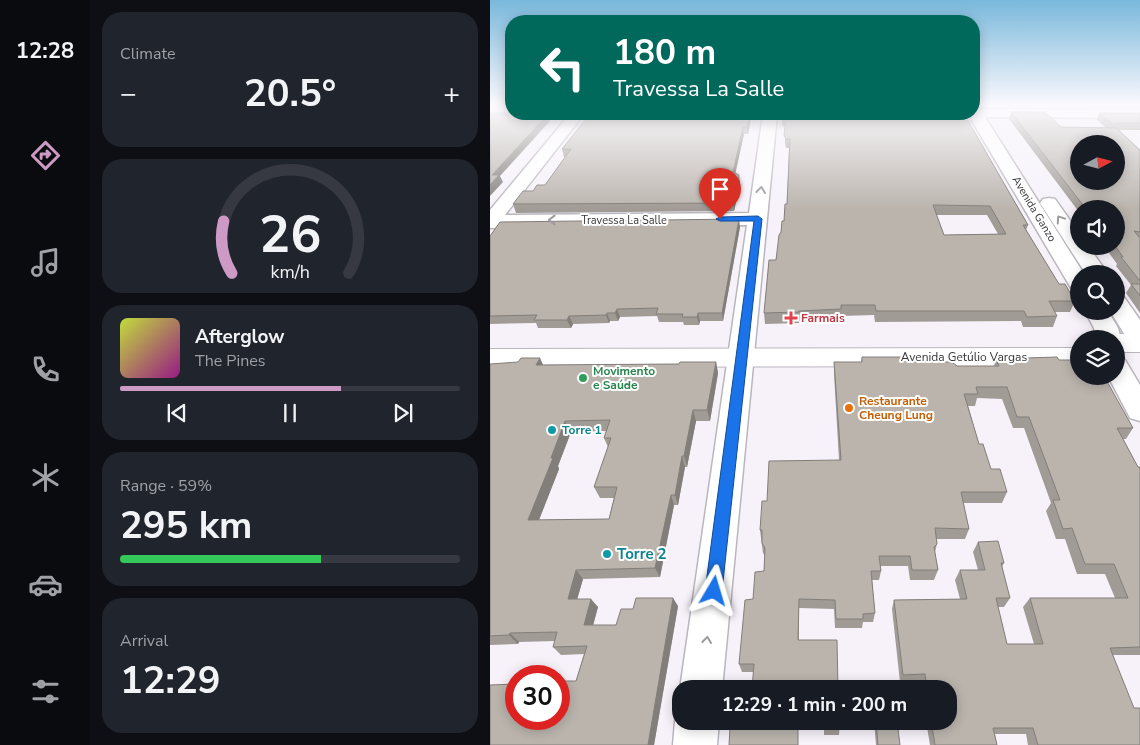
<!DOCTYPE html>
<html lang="en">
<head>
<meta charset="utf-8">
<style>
  :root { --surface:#171b24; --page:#20242c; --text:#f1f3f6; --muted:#9ea1a6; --line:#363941; --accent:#cd9ac5 }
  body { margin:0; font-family:"Nunito Sans",sans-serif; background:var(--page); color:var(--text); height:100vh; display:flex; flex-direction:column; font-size:19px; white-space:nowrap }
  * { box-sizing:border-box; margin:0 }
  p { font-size:16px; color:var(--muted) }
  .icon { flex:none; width:28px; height:28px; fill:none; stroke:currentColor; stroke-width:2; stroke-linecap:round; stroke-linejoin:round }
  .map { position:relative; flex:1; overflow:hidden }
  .details { display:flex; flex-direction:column; gap:12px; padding:12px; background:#0d0f14; width:400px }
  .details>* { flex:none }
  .guide { position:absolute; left:15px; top:15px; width:475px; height:105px; border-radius:20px; box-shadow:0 2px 12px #0003; background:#00695c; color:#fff; overflow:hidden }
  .needle { width:32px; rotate:83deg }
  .tools { position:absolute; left:580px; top:135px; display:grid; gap:10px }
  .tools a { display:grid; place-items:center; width:55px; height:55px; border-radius:50%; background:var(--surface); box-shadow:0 2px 12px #0003; font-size:25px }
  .speed { position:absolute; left:15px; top:665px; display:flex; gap:10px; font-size:25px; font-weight:700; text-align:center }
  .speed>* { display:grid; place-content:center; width:65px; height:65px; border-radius:50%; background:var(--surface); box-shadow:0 2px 12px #0003; line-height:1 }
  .speed .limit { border:8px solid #d22; background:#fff; color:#111 }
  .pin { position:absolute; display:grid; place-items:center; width:42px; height:42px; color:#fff; margin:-51px -21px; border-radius:50% 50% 50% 0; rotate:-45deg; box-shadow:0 0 5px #0007 }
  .pin .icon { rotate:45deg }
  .me { position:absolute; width:55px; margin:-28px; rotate:7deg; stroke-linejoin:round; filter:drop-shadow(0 0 4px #0008) }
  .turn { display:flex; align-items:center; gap:18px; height:105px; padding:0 25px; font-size:22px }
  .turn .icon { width:65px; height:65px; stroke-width:2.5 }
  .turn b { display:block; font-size:35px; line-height:42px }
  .big { font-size:38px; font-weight:700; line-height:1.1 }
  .details .card { flex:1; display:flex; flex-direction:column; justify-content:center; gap:8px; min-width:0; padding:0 18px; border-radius:20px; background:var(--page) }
  .details .dial { align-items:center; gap:0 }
  .dial svg { height:130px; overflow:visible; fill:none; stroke:var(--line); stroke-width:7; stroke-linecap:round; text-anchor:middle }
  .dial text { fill:var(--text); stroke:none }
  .song { display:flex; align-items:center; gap:15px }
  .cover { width:60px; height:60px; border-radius:8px; background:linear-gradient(135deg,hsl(70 70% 55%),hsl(310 70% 35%)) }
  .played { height:5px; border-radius:2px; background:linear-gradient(90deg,var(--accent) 65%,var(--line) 65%) }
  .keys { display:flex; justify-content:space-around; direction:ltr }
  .heat { display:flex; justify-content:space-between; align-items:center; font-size:28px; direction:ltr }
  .charge { height:8px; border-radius:4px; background:linear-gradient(90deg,#34c759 59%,var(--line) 0) }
  .trip { position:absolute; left:182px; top:680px; width:285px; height:50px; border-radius:20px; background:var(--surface); box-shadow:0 2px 12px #0003; font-weight:700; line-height:50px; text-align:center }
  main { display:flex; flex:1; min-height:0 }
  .dock { display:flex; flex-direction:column; width:90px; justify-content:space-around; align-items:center; background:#090b0e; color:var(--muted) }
  .dock .icon { width:35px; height:35px }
  .dock .on { color:var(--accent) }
  .dock b { font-size:22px; color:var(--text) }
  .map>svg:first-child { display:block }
</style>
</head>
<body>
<main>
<nav class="dock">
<b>12:28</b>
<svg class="icon on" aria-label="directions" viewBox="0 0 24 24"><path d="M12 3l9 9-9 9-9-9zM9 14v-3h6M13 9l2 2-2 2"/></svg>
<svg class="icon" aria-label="music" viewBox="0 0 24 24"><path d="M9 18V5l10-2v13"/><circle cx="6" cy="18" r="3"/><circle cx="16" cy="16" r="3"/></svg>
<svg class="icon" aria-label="phone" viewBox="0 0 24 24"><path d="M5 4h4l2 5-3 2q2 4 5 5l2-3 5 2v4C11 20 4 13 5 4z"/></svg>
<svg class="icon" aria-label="climate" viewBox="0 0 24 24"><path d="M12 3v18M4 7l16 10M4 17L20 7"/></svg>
<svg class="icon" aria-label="car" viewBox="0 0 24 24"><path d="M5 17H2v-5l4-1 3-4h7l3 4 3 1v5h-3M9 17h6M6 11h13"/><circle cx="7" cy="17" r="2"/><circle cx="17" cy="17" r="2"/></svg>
<svg class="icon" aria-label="filters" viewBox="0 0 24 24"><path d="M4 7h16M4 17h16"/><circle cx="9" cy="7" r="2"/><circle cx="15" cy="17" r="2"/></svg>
</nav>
<section class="details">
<div class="card"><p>Climate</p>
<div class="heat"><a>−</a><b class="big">20.5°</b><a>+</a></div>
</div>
<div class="card dial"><svg viewBox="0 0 100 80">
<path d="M14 69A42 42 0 1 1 86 69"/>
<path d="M14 69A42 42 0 0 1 9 37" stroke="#cd9ac5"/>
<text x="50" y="56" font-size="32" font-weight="700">26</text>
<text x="50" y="72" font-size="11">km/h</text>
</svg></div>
<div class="card">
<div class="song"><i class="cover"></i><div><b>Afterglow</b><p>The Pines</p></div></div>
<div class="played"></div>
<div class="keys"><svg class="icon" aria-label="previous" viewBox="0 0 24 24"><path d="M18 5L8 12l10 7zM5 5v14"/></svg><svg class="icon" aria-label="pause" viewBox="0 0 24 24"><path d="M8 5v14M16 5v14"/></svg><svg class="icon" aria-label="next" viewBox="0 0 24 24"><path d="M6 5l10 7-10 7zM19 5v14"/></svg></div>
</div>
<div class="card"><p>Range · 59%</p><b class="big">295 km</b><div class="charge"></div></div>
<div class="card"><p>Arrival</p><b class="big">12:29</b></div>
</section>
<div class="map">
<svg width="650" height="745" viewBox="0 0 650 745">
  <rect width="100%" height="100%" fill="#f7f2fa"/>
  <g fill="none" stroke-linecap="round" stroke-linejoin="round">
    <defs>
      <g id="minor">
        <path d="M484 106 490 109 650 110V118L495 117 594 274H589V289L581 288 578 283 478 114H484Z"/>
        <path d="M80 114H94L15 215 259 213 273 114H287L232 689H191V692L190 689 257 225 0 228V210Z"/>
        <path d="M559 198 565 199 589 233V246H598L618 274H596L550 203 553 199Z"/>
        <path d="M626 295 634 297 650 320V347L641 345 620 311H626Z"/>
        <path d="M595 311H618L628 328 631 339 628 345 626 339H607L604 328Z"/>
        <path d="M626 357 635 360 650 385V421L640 418 618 376H626Z"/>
        <path d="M191 707V721H229L227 745H183L185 721Z"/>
      </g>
      <g id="major">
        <path d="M626 334H650V352H626V339H616Z"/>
        <path d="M589 348V366L0 367V349Z"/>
      </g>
    </defs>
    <!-- minor casing -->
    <use href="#minor" stroke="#bab6be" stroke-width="3"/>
    <!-- major casing -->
    <use href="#major" stroke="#bab6be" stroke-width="2"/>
    <!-- minor -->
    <use href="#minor" fill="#fff" fill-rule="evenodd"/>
    <!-- major -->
    <use href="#major" fill="#fff" fill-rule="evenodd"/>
  </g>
  <!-- wall -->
  <g fill="#a09b95" fill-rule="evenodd">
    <path d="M0 106H21V108V107H0Z"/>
    <path d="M517 106H544L543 107H518Z"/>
    <path d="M592 106H650V108H595Z"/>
    <path d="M521 112 571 127 616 128 607 120 609 113H650V130H629L650 150V313L636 293 641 285 626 266 627 264 614 246H626V209H589V212L519 119Z"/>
    <path d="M262 114 258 134H254L245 173 249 175 250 184 244 211 26 213 23 204 43 191 55 185 75 157H74L72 149Z"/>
    <path d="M292 114H474L538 225 536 230 569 284 585 301 580 312H564L567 316 563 327H533L531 321 385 322 384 315 351 316V320L309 321V323L275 324 274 313 286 260 291 232 294 221 297 204 299 148H296L295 143V126H292ZM446 215H497L508 234 454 235Z"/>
    <path d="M250 227 233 321H210L209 325H194L193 322H169L167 316 130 317 128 321H120L119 323 83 324 81 328H48L46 323 0 324V236Z"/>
    <path d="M372 357 467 366H504L506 359 569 360 643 428 636 439H633L648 467H650V655H623L650 745H538L536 734H505L507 745H440L436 721H459V689H432L431 682H410L402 609 404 600 470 599 465 580 470 570H488L483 552 488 542 514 563 512 567 520 598 514 607H508L517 644H544L533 607 540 598H625L615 574H587L575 539H566L556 511 561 503 534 428H523L512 399 487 398 485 406H478L489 444 501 469 517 492 512 503H473L479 529 475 539H447V544L445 552 448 570 444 580H420L418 566H390L391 571 389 580H382L385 613 383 622H373L372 628H345L344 609 309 608V640L264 672H252L249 664 263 599 274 571 275 556 273 553 270 530 277 501 349 460 344 374V362H371Z"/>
    <path d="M226 362 228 373 220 421H206L197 467H195L188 505H184L170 577 93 579 87 599 108 607 103 625H126L143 609 188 606 164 745H0L26 719 86 681 94 654 71 655 63 647 65 641 29 642 28 644 0 645V364L53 365 189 364ZM116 431 114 438 118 447 104 487 110 498H124L119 519 49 520 69 469 68 466 81 432Z"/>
    <path d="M334 721H350L349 735H334Z"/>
    <path d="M384 721H407L410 745H386Z"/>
  </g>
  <!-- shaded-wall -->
  <g fill="#827e79">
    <path d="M58 114 60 121 10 176 13 182 0 196V185L2 175Z"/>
    <path d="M260 114H262L258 134 257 127Z"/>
    <path d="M253 127 254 134 244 180 243 172Z"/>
    <path d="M249 175 250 184 244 211 243 203Z"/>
    <path d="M249 219 250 227 233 321 232 313Z"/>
    <path d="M127 309 130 317 128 321 125 313Z"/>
    <path d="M117 313 120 321 119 323 116 315Z"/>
    <path d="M208 313 210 321 209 325 207 317Z"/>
    <path d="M79 316 83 324 81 328 77 320Z"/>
    <path d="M50 358 55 369 46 365Z"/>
    <path d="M226 362 228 373 220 421 217 410Z"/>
    <path d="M203 410 206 421 197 467 194 456Z"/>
    <path d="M75 421 81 432 68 466 69 469 45 530 38 520Z"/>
    <path d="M192 456 195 467 188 505 185 495Z"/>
    <path d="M181 495 184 505 170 577 165 568Z"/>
    <path d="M86 570 93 579 85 607 78 599Z"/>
    <path d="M183 598 188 606 164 745H158Z"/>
    <path d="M101 599 108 607 101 633 94 625Z"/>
    <path d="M20 633 29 642 28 644 19 635Z"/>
  </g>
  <!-- building -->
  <g fill="#bab4ad" stroke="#827e79" fill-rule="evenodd">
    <path d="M21 111V114H58L2 175H9L0 185V113H19Z"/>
    <path d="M521 112H555L571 127 626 128 650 150V232L644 231 650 238V281L631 257H633L625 246H626V209H596ZM589 144H626V181H589Z"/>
    <path d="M609 113H650V123H621Z"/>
    <path d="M100 114H260L257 127H253L243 172 249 175 243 203 23 204 33 191H43L47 185H55L81 149H72Z"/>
    <path d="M292 114H474L538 225H533L569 284H575L585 301H559L567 316 537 317 534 311H386L385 305H351V309L309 311V312L274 313 279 260H286L289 235 291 232 292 221H294L295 204H297L300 139H296L294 135 296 118H292ZM443 205 500 206 516 234 454 235Z"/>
    <path d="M249 219 232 313H208L207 317H192L193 314H166L168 308 127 309 125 313H117L116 315 79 316 77 320H44L47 315 0 316V236L10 222Z"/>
    <path d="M641 284H650V296Z"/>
    <path d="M372 357H421L422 362H462L467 366H509L506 359 567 357 569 360H589V376H614L643 428H627L648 467H650V647L620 648 644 708H650V745H548L543 728H503L507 745H445L441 721H459V689H437L435 674 413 675 404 600 477 599 470 570H495L488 542 508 541 514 563H511L520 598H506L517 644H553L540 598H638L624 564H595L582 528 573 529 563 500H570L539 417H527L517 387H486L488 394H474L489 444H493L501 469H510L517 492H471L479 529 445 528 447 544 444 547 448 570H422L420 556H389L391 571H381L385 613 373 614V619H346L345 600 309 599 308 640H347L348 689H262L264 664H249L255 600 263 599 265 572 274 571 275 548 272 543V530H270L272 501H277L279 461 351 460 344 362H372Z"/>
    <path d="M31 358H50L46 365 189 364 190 362H226L217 410H203L194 456H192L185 495H181L165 568 86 570 78 599H101L94 625H126L131 609H143L146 598H183L158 745H0V685L26 684V719H69V681H86L97 646 63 647 67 632 20 633 19 635 0 636V364L28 362ZM120 420 114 438H121L104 487H127L119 519 38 520 63 458H61L75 421Z"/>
    <path d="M383 685H404V689H384Z"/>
    <path d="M260 721H308V745H239L240 728H260Z"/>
    <rect x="335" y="721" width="15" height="8"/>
    <path d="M386 721H407L410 745H388Z"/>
  </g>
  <!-- one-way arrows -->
  <defs><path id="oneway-chevron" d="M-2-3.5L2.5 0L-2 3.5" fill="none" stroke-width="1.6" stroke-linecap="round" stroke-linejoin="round" transform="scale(1.25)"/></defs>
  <g stroke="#9b9a9c">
    <use href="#oneway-chevron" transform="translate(271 190) rotate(-83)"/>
    <use href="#oneway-chevron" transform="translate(570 219) rotate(-124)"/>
    <use href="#oneway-chevron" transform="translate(62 220) rotate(180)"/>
    <use href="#oneway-chevron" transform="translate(217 640) rotate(-83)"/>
  </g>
  <!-- sky -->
  <linearGradient id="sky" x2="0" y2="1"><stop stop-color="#79b8dc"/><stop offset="0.5" stop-color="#fbf9fd"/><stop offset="1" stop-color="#fbf9fd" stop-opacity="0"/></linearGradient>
  <rect width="650" height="210" fill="url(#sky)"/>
  <!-- route -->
  <path fill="#1a73e8" stroke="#114b97" d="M268 216 272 219 232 591 229 597 224 599 218 597 215 591 264 221H230L226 219 230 217Z"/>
  <!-- markers -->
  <path fill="#e0444e" stroke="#fff" stroke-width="2" d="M298.5 310.5h5v5h5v5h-5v5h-5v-5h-5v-5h5z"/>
  <circle fill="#2e9e5b" stroke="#fff" stroke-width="2" cx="93" cy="378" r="5"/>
  <circle fill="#e8710a" stroke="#fff" stroke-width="2" cx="359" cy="408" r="5"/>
  <g fill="#0f9aa8" stroke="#fff" stroke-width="2">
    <circle cx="62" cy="430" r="5"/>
    <circle cx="117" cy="554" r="5"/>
  </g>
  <g text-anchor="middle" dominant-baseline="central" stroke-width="4" stroke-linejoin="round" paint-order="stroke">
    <!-- far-street labels -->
    <g font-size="11" fill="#373538" stroke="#fff">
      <text transform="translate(544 209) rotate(59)">Avenida Ganzo</text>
      <text x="134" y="220">Travessa La Salle</text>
    </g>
    <!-- health labels -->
    <g font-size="12" font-weight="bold" fill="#be3a42" stroke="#fff" text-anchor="start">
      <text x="311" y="318">Farmais</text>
    </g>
    <!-- street labels -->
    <g font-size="12" fill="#373538" stroke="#fff">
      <text x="474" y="357">Avenida Getúlio Vargas</text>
    </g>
    <!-- leisure labels -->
    <g font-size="12" font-weight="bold" fill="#27864d" stroke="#fff" text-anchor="start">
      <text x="103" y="371">Movimento<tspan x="103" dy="14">e Saúde</tspan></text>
    </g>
    <!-- food labels -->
    <g font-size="12" font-weight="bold" fill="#c56008" stroke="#fff" text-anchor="start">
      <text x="369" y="401">Restaurante<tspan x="369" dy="14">Cheung Lung</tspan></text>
    </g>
    <!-- culture labels -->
    <g font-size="12" font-weight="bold" fill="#0d838f" stroke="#fff" text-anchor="start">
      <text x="72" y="430">Torre 1</text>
    </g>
    <!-- near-culture labels -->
    <g font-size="15" font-weight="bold" fill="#0d838f" stroke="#fff" text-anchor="start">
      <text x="127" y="554">Torre 2</text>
    </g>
  </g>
</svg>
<div class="tools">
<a><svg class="needle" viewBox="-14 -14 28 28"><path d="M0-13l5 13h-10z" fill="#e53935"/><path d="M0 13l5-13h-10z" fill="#9ea1a6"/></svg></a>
<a><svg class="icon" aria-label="sound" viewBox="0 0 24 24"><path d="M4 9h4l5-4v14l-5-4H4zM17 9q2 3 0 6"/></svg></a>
<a><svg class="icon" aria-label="search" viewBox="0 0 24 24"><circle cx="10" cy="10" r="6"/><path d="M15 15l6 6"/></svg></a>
<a><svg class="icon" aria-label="layers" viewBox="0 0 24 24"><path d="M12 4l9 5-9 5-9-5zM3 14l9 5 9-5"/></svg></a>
</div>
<div class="speed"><div class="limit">30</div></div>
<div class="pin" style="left:230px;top:219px;background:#d93025"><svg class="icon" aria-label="arrive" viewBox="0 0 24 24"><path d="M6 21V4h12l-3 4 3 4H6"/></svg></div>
<svg class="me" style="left:224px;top:591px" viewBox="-20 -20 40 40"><path d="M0-17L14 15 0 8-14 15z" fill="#1a73e8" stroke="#fff" stroke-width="4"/></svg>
<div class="trip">12:29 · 1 min · 200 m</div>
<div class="guide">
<div class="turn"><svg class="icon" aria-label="left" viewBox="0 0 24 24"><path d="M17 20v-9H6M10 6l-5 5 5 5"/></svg><div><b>180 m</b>Travessa La Salle</div></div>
</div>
</div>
</main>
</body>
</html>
